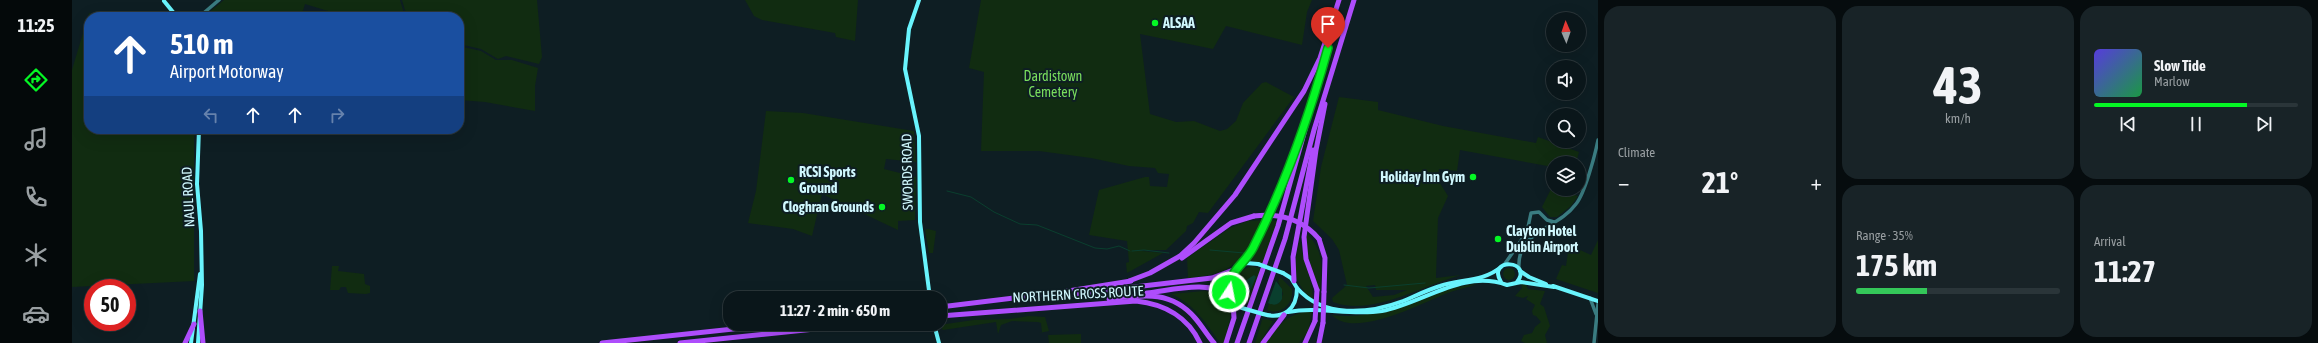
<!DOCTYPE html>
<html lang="en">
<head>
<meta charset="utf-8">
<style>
  :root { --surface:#0a161a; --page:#182327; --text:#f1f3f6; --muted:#999fa2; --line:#2a3539; --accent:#04f724 }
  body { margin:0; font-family:"Asap Condensed",sans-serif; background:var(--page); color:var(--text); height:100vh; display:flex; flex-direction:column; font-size:15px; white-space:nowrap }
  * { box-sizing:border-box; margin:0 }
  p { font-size:13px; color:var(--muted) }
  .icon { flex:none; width:22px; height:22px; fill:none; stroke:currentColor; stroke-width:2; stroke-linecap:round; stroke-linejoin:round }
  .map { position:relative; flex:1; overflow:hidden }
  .details { display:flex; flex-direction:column; gap:6px; padding:6px; background:#060c0e; width:720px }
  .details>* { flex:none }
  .hud { position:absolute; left:12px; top:12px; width:380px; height:122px; border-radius:16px; box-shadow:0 4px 16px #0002,0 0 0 1px var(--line); background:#1a4fa0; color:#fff; overflow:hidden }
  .needle { width:26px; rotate:358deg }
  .buttons { position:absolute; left:1474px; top:12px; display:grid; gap:8px }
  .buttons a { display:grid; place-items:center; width:40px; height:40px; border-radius:50%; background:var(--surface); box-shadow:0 4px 16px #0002,0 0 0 1px var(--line); font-size:20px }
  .speed { position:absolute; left:12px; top:279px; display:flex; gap:8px; font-size:20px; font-weight:700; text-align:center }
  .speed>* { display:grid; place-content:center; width:52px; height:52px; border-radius:50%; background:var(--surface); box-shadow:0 4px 16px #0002,0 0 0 1px var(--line); line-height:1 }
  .speed .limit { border:6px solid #d22; background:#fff; color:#111 }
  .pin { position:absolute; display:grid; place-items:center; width:34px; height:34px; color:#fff; margin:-41px -17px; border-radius:50% 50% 50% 0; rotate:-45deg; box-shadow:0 0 4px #0007 }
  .pin .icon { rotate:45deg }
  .me { position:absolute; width:44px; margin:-22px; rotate:11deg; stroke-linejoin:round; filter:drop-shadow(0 0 3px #0008) }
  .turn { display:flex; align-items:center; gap:14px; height:84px; padding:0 20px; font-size:18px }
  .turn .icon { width:52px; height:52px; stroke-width:2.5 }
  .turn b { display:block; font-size:28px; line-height:34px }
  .lanes { display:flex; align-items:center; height:38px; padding:0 20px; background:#0003; justify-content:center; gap:20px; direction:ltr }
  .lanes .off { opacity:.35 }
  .big { font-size:30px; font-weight:700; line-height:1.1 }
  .details .tile { flex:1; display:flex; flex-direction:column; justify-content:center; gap:6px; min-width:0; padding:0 14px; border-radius:16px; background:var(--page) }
  .details .dial { align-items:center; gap:0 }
  .dial b { font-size:52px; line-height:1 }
  .song { display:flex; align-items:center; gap:12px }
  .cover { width:48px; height:48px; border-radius:6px; background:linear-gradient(135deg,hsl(250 70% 55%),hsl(140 70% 35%)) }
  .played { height:4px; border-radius:2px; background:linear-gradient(90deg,var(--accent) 75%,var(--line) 75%) }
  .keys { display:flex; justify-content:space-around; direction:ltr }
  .heat { display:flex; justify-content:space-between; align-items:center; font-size:22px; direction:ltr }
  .charge { height:6px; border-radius:3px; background:linear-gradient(90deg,#34c759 35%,var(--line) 0) }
  .details .tiles { flex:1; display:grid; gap:6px; grid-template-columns:repeat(3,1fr) }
  .tile:first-child { grid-row:span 2 }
  .trip { position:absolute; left:651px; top:291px; width:224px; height:40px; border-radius:16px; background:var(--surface); box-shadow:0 4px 16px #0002,0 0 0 1px var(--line); font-weight:700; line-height:40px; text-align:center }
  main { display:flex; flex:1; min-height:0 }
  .dock { display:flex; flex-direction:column; width:72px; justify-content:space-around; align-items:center; background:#04090a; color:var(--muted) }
  .dock .icon { width:28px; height:28px }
  .dock .on { color:var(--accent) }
  .dock b { font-size:18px; color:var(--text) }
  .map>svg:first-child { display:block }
</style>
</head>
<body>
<main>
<nav class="dock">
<b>11:25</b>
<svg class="icon on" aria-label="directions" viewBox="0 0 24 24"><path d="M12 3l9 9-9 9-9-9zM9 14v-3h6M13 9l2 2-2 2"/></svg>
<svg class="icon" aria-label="music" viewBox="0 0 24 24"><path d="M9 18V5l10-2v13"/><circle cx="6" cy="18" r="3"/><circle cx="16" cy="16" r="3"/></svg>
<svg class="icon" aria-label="phone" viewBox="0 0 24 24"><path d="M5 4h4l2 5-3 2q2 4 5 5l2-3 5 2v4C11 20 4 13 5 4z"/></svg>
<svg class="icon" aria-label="climate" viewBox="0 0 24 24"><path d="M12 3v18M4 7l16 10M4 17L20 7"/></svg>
<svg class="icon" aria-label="car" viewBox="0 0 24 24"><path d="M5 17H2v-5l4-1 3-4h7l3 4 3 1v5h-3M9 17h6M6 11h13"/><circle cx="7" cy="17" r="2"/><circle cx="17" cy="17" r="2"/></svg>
</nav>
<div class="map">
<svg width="1526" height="343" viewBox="0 0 1526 343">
  <rect width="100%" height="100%" fill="#0e1e23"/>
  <!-- green -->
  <g fill="#112c11" fill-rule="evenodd">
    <path d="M152 0H328L333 17H276L233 4 229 17H131Z"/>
    <path d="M330 0H465L470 57 467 64 434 56 426 59 409 49 387 44V17H335Z"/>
    <path d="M673 0H786L783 41 764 37 763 33 690 20 682 16Z"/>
    <path d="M909 0H1240L1235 12 1230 45 1154 26 1141 49 1068 34 1078 114 1104 122 1122 121 1148 131 1155 129 1164 121 1171 103 1190 83 1194 82 1222 97 1136 213 1127 212 1121 223 1115 226 1114 231 1094 250H1060L1091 253 1055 273 1054 263 1057 262 1055 241 1017 235 1027 190 1073 177H1077L1078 186 1095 187 1097 174 1086 173 1083 168 1057 166 1019 158 967 151H909L912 72 897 68Z"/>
    <path d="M17 13 27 17H17V129H122V281L0 287V70Z"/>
    <path d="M387 46 409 51 424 60H440L466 68 463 86V111L413 102 388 100Z"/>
    <path d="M1267 97 1306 102V110L1371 126 1464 143 1466 137 1507 152 1505 159 1495 155 1494 163H1481V167L1388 150 1385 171 1367 169 1366 180 1376 196 1366 218 1364 275V278L1389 275C1352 285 1299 317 1261 302L1260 298 1275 285 1267 250 1260 239 1241 221 1249 167ZM1303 285 1304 290H1335L1322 295 1301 297 1294 286Z"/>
    <path d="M694 111 731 113 842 131 844 162 814 159 812 169 844 177 843 220 826 221V230L750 194 740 236 721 229 676 223 684 191Z"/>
    <path d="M1481 185V189H1490V191L1506 196 1499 206 1485 217H1478L1470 207Z"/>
    <path d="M1192 220C1170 261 1163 274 1116 278L1115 258 1158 228 1176 221Z"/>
    <path d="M1196 220 1206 221 1192 264 1176 260Z"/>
    <path d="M856 229 864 231 861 253H857L853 230Z"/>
    <path d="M1235 234C1253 251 1250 271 1248 293 1244 279 1230 247 1235 234Z"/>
    <path d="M1228 239C1230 262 1241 277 1241 301 1219 280 1221 267 1228 239Z"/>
    <path d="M1526 240V293L1484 279 1490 265 1494 266 1497 245 1519 255Z"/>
    <path d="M260 266H267L266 271 292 274 293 284 298 286V293L294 294 276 293 274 287H269L267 290H258Z"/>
    <path d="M1180 266 1190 269 1177 305 1163 297 1161 284 1165 272Z"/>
    <circle cx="1437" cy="274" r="6"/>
    <path d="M1208 277 1220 289C1222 303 1210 316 1195 310L1197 303 1206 304 1211 294 1206 281Z"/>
    <path d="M1405 284C1394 288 1383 290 1373 294 1349 304 1281 339 1260 315 1314 322 1354 288 1405 284Z"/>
    <path d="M1449 284 1454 285 1456 289 1473 291 1468 304 1472 307 1478 326 1473 335 1475 343H1453L1449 341 1452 335 1460 333 1463 327 1469 322 1464 316 1461 315 1460 311 1463 305 1454 299 1456 296 1451 298 1443 296 1450 288Z"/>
    <path d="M1132 291C1168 294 1159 318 1152 343H1148C1134 323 1121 303 1099 294Z"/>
    <path d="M1240 311 1236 332 1227 343H1194C1209 323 1214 314 1240 311Z"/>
    <path d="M957 316 973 317 977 331 967 333 970 332 969 323 966 322 940 321 929 325 926 334 924 322 871 330 867 325 902 320 938 319Z"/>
    <path d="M1194 319 1201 321 1188 343H1183L1190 320Z"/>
    <path d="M1009 334V343H977L976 335Z"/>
  </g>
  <!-- water -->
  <g fill="#0a3f2e">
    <path d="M1182 275 1184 277 1177 294 1173 293 1170 288V283Z"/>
    <path d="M1204 281 1210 289V299C1207 305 1202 306 1196 303Z"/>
  </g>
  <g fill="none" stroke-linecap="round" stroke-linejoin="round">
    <!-- stream -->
    <g stroke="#0a3f2e" stroke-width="1">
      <path d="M875 191 899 197 922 212 948 224 965 225 1023 248 1035 249 1047 246 1058 251"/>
      <path d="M1138 250 1172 253"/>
      <path d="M1060 251 1072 250 1097 253"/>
      <path d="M1272 285 1297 288 1353 283"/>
    </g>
    <!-- tertiary -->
    <g stroke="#3a7c81" stroke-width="3.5">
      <path d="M127 17 147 0"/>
      <path d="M1432 265 1455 232 1459 213 1467 212 1475 220 1482 222"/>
      <path d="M1447 269C1444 230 1485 230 1504 204 1513 193 1523 155 1526 140"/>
      <path d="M1518 298 1524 314"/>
      <path d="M1522 343 1526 304"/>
    </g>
    <!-- secondary -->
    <g stroke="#69f4fd" stroke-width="4">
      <path d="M847 0 837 29 833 69 847 136 848 222 858 298"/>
      <path d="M92 1 105 17"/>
      <path d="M1168 265 1174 263 1186 264"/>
      <path d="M1163 269C1153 283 1155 299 1170 308"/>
      <path d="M1448 271 1457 277 1474 284"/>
      <path d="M1429 282C1414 257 1462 260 1445 282"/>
      <path d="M1481 286 1526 301"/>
      <path d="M1225 288C1251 318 1296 314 1331 301 1343 296 1355 290 1368 286 1389 279 1411 282 1429 267"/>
      <path d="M1216 312C1247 306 1278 316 1310 311 1352 303 1391 269 1435 285L1449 282 1482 287"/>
      <path d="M1191 314C1212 320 1225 309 1225 288L1219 278 1211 273"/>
      <path d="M862 324 867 343"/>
      <path d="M119 343 128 274"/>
      <path d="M126 343 130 285 129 231 125 184 127 129"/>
    </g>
    <!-- motorway -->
    <g stroke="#ae4dfc" stroke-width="5">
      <path d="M1247 239 1253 258 1252 292"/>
      <path d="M1110 258 1159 223 1182 216"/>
      <path d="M1167 266C1189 244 1216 176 1226 145"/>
      <path d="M1057 281 1078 273 1108 256 1122 243 1163 195 1232 91 1248 58 1267 0"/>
      <path d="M1222 281 1221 257 1241 150"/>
      <path d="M1245 290 1234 259 1232 237 1244 150 1253 104"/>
      <path d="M1075 293C1101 290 1138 279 1159 297"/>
      <path d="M984 296 1140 278 1164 269"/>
      <path d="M1037 299C1071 295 1099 290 1123 318 1130 326 1135 335 1142 343"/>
      <path d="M868 307 990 292 1059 281"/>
      <path d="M128 311 131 343"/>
      <path d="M868 316 1064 301C1092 304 1116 317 1128 343"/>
      <path d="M113 343 122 324"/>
      <path d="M530 343 708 324"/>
      <path d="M608 343 791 324"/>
      <path d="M1154 343 1162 318 1161 302"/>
      <path d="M1165 343 1206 226 1264 19"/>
      <path d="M1177 343 1213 239 1242 130 1282 0"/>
      <path d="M1191 343 1212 315"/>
      <path d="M1233 343 1243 321"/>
      <path d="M1247 343 1251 323"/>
    </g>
    <!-- secondary-bridge -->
    <g stroke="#69f4fd" stroke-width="4">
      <path d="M1186 264 1211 273"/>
      <path d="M1170 308 1191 314"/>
    </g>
    <!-- motorway-bridge -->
    <g stroke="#ae4dfc" stroke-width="5">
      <path d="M1182 216C1207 213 1230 219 1247 239"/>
      <path d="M1243 321 1245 290"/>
      <path d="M1251 323 1252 292"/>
    </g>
  </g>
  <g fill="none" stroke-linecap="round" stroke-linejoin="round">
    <defs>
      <path id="route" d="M1157 292C1156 271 1172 265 1181 248 1214 183 1237 117 1256 48"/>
    </defs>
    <!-- route casing -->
    <use href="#route" stroke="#03a117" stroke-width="10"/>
    <!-- route -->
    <use href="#route" stroke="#04f724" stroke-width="7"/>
  </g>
  <!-- markers -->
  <g fill="#04f724" stroke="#0e1e23" stroke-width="1.5">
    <circle cx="1083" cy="23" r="4"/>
    <circle cx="1401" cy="177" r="4"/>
    <circle cx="719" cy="180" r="4"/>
    <circle cx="810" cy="207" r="4"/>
    <circle cx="1426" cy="239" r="4"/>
  </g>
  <g text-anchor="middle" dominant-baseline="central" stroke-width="4" stroke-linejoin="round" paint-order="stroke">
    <!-- poi labels -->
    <g font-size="14" font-weight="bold" fill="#d0f8fe" stroke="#0e1e23" text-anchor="start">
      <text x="1091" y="23">ALSAA</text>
      <text x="727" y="172">RCSI Sports<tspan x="727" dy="16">Ground</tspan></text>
      <text x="1393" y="177" text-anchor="end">Holiday Inn Gym</text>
      <text x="802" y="207" text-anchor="end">Cloghran Grounds</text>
      <text x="1434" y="231">Clayton Hotel<tspan x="1434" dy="16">Dublin Airport</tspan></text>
    </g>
    <!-- park labels -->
    <g font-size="14" fill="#79dd5d" stroke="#0e1e23">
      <text x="981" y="76">Dardistown<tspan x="981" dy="16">Cemetery</tspan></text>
    </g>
    <!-- street labels -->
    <g font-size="14" fill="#d0f8fe" stroke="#0e1e23">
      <text transform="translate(835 172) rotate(-91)">SWORDS ROAD</text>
      <text transform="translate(116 197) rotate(-93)">NAUL ROAD</text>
      <text transform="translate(1006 294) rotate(-3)">NORTHERN CROSS ROUTE</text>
    </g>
  </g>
</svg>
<div class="buttons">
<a><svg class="needle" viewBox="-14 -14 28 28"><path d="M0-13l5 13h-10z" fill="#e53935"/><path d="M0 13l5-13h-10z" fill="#999fa2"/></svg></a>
<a><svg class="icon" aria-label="sound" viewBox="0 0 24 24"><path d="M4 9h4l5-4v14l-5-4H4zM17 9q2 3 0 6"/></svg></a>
<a><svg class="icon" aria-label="search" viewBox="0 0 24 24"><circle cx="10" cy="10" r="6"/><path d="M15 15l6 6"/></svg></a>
<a><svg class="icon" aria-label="layers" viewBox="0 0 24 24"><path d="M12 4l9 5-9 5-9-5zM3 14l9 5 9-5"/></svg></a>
</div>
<div class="speed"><div class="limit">50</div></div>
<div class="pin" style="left:1256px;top:48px;background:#d93025"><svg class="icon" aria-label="arrive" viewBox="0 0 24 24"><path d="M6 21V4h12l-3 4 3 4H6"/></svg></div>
<svg class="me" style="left:1157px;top:292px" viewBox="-20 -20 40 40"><circle r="17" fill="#04f724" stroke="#fff" stroke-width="3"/><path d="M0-11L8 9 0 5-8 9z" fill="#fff"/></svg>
<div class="trip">11:27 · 2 min · 650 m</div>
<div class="hud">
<div class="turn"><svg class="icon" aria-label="ahead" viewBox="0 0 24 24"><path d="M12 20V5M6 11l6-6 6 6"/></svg><div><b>510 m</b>Airport Motorway</div></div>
<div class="lanes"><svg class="icon off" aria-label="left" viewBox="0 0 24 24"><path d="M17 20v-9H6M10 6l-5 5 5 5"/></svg><svg class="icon" aria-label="ahead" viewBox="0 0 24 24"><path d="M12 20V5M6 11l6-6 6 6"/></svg><svg class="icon" aria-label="ahead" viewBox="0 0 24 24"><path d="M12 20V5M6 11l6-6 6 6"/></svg><svg class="icon off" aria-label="right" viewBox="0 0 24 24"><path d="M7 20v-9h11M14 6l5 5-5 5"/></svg></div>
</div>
</div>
<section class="details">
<div class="tiles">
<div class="tile"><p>Climate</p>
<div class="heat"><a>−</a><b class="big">21°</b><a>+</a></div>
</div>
<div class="tile dial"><b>43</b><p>km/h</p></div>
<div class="tile">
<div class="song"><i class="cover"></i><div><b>Slow Tide</b><p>Marlow</p></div></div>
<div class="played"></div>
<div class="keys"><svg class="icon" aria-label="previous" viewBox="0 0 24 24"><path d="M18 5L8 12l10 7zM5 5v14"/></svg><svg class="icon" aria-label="pause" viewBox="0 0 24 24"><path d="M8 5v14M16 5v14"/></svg><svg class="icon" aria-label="next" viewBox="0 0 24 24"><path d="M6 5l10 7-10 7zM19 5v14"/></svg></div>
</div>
<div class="tile"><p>Range · 35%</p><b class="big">175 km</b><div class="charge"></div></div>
<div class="tile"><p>Arrival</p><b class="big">11:27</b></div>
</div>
</section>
</main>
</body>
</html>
